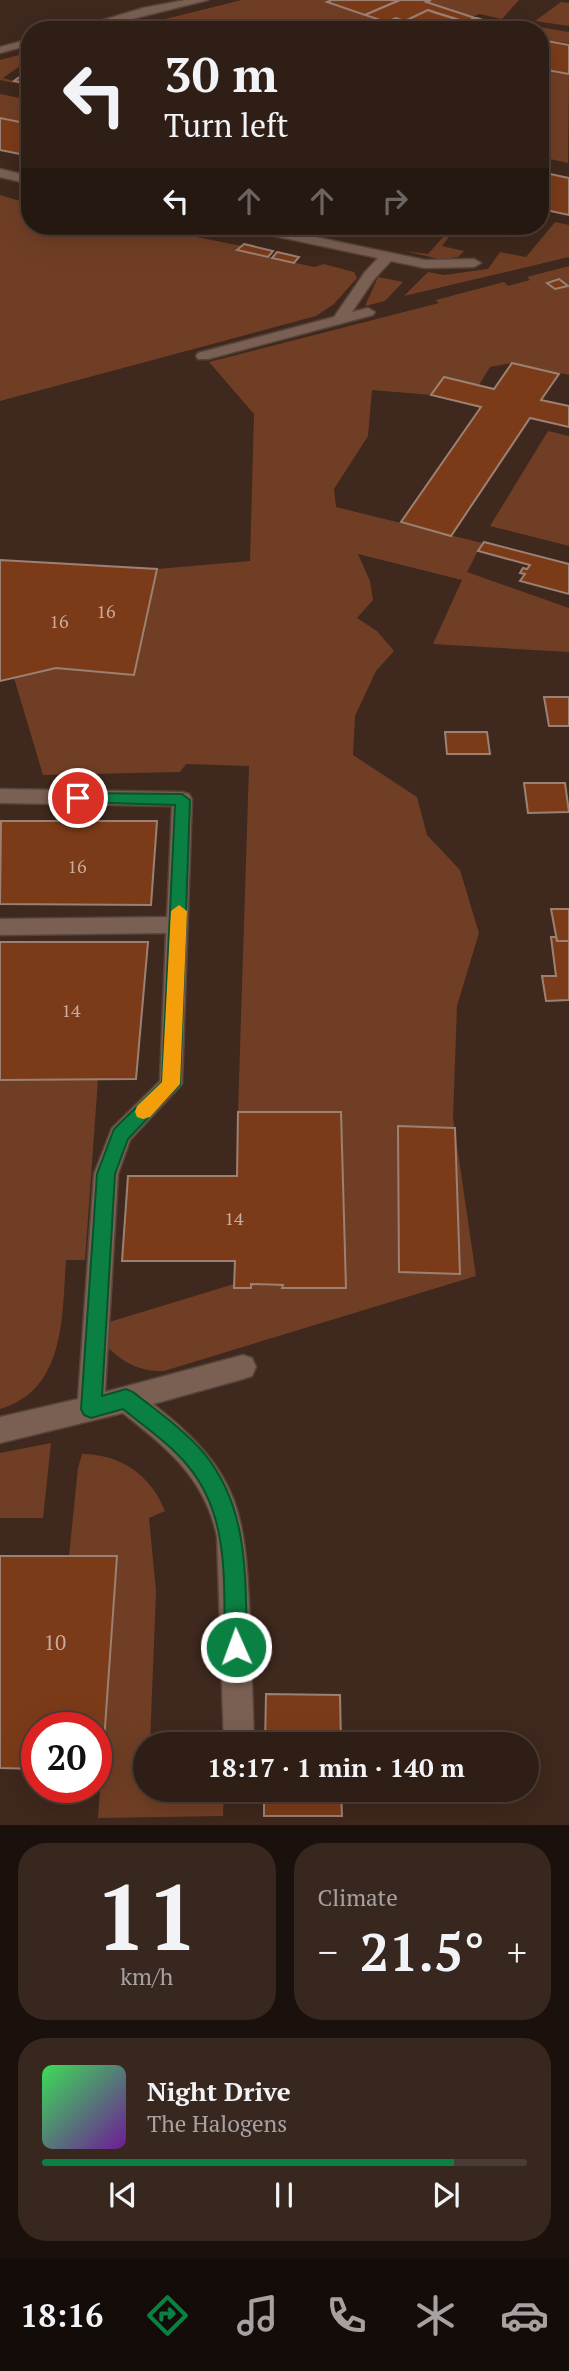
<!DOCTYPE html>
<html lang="en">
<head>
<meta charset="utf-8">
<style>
  :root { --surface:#2f1e16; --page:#37271f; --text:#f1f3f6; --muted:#a7a2a1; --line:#4a3c35; --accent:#0b8043 }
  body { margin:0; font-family:"PT Serif",serif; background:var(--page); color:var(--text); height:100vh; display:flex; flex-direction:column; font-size:26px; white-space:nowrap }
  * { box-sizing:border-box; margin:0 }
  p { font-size:23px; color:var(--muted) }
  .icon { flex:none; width:38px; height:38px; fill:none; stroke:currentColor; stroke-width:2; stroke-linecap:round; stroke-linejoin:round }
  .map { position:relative; height:1825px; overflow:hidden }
  .details { display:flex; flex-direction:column; gap:18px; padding:18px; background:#1a100c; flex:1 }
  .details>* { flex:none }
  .hud { position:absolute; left:21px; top:21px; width:528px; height:214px; border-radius:28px; box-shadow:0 7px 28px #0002,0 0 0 2px var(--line); background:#2f1e16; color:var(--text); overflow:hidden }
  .speed { position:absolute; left:21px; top:1712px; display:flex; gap:14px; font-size:35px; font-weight:700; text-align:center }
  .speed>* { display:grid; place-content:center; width:91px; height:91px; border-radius:50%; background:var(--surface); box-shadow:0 7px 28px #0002,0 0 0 2px var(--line); line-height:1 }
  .speed .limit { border:10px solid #d22; background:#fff; color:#111 }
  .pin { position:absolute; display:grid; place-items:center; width:60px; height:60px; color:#fff; margin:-30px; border:4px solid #fff; border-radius:50%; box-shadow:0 2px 7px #0007 }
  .me { position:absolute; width:77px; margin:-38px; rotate:358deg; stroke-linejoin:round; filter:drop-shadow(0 0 5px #0008) }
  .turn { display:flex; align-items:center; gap:24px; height:147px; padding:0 28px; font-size:32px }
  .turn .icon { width:91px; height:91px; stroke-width:2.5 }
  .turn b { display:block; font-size:49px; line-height:60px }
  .lanes { display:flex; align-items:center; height:66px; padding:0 28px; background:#0003; justify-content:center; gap:35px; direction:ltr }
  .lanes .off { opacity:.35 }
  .big { font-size:52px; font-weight:700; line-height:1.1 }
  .details .tile { flex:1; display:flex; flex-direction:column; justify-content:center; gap:10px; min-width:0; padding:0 24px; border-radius:28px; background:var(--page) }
  .details .dial { align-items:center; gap:0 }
  .dial b { font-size:91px; line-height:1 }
  .song { display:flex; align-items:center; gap:21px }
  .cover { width:84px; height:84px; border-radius:10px; background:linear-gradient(135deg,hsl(130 70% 55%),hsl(280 70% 35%)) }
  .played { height:7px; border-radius:4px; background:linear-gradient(90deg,var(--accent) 85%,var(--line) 85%) }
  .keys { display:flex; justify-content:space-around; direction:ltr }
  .heat { display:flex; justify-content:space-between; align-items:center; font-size:38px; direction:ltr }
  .details .tiles { flex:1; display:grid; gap:18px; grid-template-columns:1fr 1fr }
  .tile:last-child { grid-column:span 2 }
  .trip { position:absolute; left:133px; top:1732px; width:406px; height:70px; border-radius:35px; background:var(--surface); box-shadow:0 7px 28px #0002,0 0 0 2px var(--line); font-weight:700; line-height:70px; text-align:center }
  .tab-bar { display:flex; height:112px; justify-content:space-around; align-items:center; background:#130c09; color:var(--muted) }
  .tab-bar .icon { width:49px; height:49px }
  .tab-bar .current { color:var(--accent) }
  .tab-bar b { font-size:32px; color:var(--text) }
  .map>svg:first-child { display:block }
</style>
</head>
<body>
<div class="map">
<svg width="569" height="1825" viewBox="0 0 569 1825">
  <rect width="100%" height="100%" fill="#3f281d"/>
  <!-- green -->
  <g fill="#703e25">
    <path d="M242 0H332L328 2 386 22 396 18 432 30H288L269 26 265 30 151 29 157 21Z"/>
    <path d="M431 0H519L502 19 479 14 473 17 426 2Z"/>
    <path d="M561 2 569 3V26L535 21Z"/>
    <path d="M522 24 569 32V43L541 40V30H512Z"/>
    <path d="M30 52V59L3 78 30 86 0 80V60Z"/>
    <path d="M541 69 569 74 568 163 541 157Z"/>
    <path d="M0 94 30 100V124L0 118Z"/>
    <path d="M0 195 30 204V226H140L242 246 238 250 314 267 324 264 354 272 357 278 334 304 316 316 0 401Z"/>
    <path d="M555 222 569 225V257L404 296 428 272 444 275 488 269 500 252 526 257Z"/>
    <path d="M453 226H457L442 246 464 251 458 257 440 259 404 251 428 254Z"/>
    <path d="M569 266V375L512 363 490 367 479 385 444 377 431 395 372 390 368 436 334 489 336 507 482 543 467 572 569 608V652L433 644 462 580 358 554 370 581 373 600 357 618 377 631 394 651 376 671 355 716 353 755 417 797 427 835 460 870 479 933 457 1006 453 1118 476 1276 164 1371C138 1372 120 1361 103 1342L106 1323 234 1284 345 1288 341 1113 238 1112 249 766 186 764 180 772 43 775 14 678 56 668 134 675 157 569 250 561 254 414 209 362 439 303 436 300 504 282 508 286 530 280 527 277Z"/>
    <path d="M378 277 403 282 385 301 365 306Z"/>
    <path d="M548 431 569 436V546L490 526Z"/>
    <path d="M98 1079 85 1260H66C62 1315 66 1390 0 1409V1080Z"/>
    <path d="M51 1443 43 1518H0V1453Z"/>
    <path d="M82 1454C120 1454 151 1475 165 1511L149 1518 156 1591 150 1745H145V1790H224L223 1816 98 1818 117 1556H69L78 1468Z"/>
  </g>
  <!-- building -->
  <g fill="#7b3b19" stroke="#9c8173" stroke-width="2">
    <path d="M332 0H400L365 15 327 2Z"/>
    <path d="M400 0H431L426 2 475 18 466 22 428 10 405 21 396 18 386 22 365 15Z"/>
    <path d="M428 10 436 13 466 22 450 30H432L405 21Z"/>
    <path d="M475 18H477L512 30H450Z"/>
    <path d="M541 40 569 45V74L541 69Z"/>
    <path d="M30 70V84L14 81 18 78Z"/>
    <path d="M0 118 30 124V156L0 150Z"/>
    <path d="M541 172 569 178V215L541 209Z"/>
    <path d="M244 244 273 251 268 257 237 250Z"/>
    <path d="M277 252 299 257 294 263 272 258Z"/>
    <path d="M559 279 568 286 555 289 547 283Z"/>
    <path d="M512 363 559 374 541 400 569 406V427L530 418 451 536 401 522 481 407 431 395 444 377 494 389Z"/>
    <path d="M484 542 569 564V594L520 581 525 574 520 573 523 568 527 569 530 565 478 551Z"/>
    <path d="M0 560 157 569 134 675 56 668 0 681Z"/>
    <path d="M544 697H569V726H549Z"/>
    <path d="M445 732H487L490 754H447Z"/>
    <path d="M524 783H565L569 812 528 813Z"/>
    <path d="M1 821H157L151 905 0 904Z"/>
    <path d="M551 909H569V941H557Z"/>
    <path d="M551 937H556L557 941H569V1000L546 1001 542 976H556Z"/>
    <path d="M0 942H148L136 1079 0 1080Z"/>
    <path d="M238 1112H341L346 1288H282L283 1285 251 1284V1288H234L235 1261H122L128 1176H237Z"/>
    <path d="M398 1126 455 1128 460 1274 399 1272Z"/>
    <path d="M0 1556H117L102 1770H96V1727H37V1769L0 1768Z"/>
    <path d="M266 1694 340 1695 341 1745H265Z"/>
    <path d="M264 1790H341L342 1816H264Z"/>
  </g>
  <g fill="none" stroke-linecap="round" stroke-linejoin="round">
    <defs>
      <g id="lane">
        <path d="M0 169 30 176V184L0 177Z"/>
        <path d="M239 226H263L425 260 474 259 481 263 474 267 425 268 391 261 375 278 352 312 368 308 375 312 373 315 208 359H198L196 356 198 353 334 317 365 272 378 258 246 230Z"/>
        <path d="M0 789 182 792 189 794 192 799 182 1084 130 1140 118 1174 105 1392 243 1355 252 1358 256 1367 252 1376 243 1379 153 1404C243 1474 245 1515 250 1622 251 1663 253 1704 254 1745H224L217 1537C205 1478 168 1449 123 1413L0 1443V1417L78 1399 94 1174 112 1128 160 1081 166 933 0 935V919L167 917 172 806 0 803Z"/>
      </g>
      <g id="secondary">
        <path d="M185 0H208L88 30H70L143 8Z"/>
        <path d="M30 39V45L0 53V47Z"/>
      </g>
    </defs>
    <!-- lane casing -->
    <use href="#lane" stroke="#56433a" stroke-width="3"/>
    <!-- secondary casing -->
    <use href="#secondary" stroke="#56433a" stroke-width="3"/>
    <!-- lane -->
    <use href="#lane" fill="#7a5f53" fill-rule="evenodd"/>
    <!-- secondary -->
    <use href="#secondary" fill="#7a5f53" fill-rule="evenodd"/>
  </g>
  <!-- route -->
  <path fill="#0b8043" stroke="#07532c" stroke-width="2" d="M78 793 182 794 190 800 180 1084 128 1139 115 1174 102 1396 126 1389 133 1392C157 1411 183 1429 203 1452 250 1508 245 1578 247 1647L244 1655 236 1658 228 1655 225 1647C223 1584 231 1518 188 1466 170 1444 145 1427 123 1409L91 1418 84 1415 81 1409 97 1174 114 1129 162 1082 175 805 73 802 71 798 73 794Z"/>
  <!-- slow -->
  <path fill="#f59e0b" d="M179 905 187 911 180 1084 150 1117 143 1119 137 1117 135 1112 137 1106 162 1082 171 911Z"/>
  <g text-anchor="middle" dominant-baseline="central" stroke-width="7" stroke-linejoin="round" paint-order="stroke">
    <!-- number labels -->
    <g font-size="18" fill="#c8ac9e">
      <text x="106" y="611">16</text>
      <text x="59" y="621">16</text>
      <text x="77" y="866">16</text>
      <text x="71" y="1010">14</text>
      <text x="234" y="1218">14</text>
    </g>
    <!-- near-number labels -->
    <g font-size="21" fill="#c8ac9e">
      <text x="55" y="1642">10</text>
    </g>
  </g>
</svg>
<div class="speed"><div class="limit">20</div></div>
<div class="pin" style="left:78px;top:798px;background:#d93025"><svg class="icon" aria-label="arrive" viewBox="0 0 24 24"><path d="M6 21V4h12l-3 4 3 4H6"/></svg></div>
<svg class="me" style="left:236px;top:1647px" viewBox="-20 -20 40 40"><circle r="17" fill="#0b8043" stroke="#fff" stroke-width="3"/><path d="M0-11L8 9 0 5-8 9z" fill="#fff"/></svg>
<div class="trip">18:17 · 1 min · 140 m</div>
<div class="hud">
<div class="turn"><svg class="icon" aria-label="left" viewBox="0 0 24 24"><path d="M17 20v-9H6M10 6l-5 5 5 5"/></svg><div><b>30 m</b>Turn left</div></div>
<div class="lanes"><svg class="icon" aria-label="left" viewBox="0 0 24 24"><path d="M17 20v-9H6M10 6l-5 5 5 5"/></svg><svg class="icon off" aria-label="ahead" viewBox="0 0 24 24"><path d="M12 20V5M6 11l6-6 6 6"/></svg><svg class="icon off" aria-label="ahead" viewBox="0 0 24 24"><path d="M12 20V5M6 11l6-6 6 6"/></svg><svg class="icon off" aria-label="right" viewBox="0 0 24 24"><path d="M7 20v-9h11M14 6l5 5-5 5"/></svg></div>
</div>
</div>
<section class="details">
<div class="tiles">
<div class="tile dial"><b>11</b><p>km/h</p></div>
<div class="tile"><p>Climate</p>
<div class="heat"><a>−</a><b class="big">21.5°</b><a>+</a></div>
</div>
<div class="tile">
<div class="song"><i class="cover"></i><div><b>Night Drive</b><p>The Halogens</p></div></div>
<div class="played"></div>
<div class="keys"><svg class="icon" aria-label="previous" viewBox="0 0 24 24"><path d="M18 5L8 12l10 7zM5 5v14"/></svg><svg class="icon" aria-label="pause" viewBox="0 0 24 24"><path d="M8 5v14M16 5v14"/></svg><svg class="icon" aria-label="next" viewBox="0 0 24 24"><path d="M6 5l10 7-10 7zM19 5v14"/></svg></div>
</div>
</div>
</section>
<nav class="tab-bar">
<b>18:16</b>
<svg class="icon current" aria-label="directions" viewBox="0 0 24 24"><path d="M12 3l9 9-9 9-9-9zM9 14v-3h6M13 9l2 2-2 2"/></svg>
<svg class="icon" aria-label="music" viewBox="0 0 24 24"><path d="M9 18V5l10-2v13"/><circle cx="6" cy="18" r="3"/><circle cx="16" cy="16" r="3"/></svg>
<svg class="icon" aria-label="phone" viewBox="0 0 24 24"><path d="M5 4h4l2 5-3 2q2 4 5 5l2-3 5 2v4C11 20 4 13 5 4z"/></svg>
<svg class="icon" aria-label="climate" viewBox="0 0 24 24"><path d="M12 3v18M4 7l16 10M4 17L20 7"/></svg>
<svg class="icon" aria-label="car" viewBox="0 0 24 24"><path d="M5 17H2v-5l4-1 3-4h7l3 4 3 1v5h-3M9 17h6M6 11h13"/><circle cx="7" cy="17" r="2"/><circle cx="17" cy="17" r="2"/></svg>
</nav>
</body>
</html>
